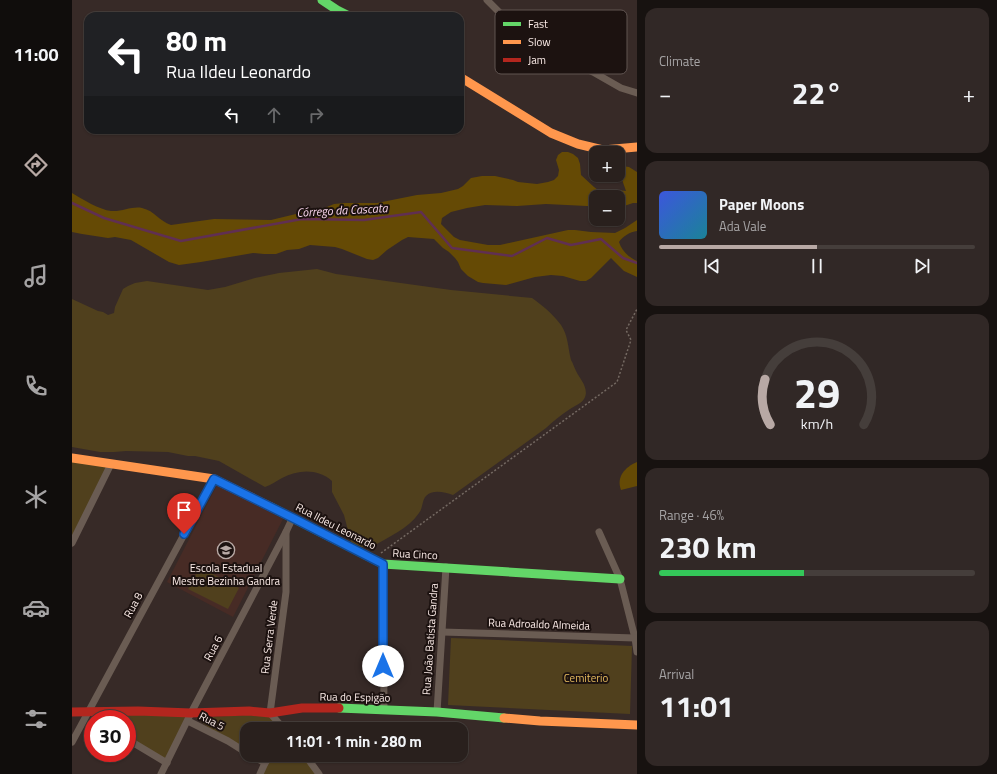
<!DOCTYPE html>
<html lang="en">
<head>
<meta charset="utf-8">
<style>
  :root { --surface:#29201d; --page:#312826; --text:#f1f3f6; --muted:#a5a3a4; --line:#453e3b; --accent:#b8a9a5 }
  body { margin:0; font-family:"Titillium Web",sans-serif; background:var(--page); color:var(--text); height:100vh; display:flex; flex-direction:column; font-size:15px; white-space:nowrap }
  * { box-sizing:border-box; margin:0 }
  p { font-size:13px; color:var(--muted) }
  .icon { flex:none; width:22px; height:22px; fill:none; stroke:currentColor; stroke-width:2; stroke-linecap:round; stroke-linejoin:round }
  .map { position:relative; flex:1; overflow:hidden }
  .details { display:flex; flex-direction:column; gap:8px; padding:8px; background:#171210; width:360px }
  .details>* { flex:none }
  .guide { position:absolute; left:12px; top:12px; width:380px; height:122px; border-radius:12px; box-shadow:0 1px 3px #0004,0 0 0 1px var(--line); background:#202124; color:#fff; overflow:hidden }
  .fabs { position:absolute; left:517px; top:146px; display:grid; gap:8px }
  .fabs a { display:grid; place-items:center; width:36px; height:36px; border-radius:8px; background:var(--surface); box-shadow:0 1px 3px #0004,0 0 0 1px var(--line); font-size:20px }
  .speed { position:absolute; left:12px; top:710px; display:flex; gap:8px; font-size:20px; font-weight:700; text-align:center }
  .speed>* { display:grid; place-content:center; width:52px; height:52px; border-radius:50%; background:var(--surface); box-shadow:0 1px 3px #0004,0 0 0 1px var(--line); line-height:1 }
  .speed .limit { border:6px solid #d22; background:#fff; color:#111 }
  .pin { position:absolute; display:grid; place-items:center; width:34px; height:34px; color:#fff; margin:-41px -17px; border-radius:50% 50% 50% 0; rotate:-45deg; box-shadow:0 0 4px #0007 }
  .pin .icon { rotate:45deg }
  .me { position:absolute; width:44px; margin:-22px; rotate:0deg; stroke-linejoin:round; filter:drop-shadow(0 0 3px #0008) }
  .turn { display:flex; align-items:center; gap:14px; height:84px; padding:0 16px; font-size:18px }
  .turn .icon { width:52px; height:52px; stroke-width:2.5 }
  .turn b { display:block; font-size:28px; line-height:34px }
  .lanes { display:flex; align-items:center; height:38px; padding:0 16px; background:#0003; justify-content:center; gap:20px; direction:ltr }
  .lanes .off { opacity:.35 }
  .big { font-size:30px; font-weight:700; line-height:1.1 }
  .details .tile { flex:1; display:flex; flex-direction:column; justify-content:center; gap:6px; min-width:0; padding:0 14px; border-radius:12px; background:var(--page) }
  .details .dial { align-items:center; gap:0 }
  .dial svg { height:104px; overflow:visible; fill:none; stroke:var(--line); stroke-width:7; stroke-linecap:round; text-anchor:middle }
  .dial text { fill:var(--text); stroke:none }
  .song { display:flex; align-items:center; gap:12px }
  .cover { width:48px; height:48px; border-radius:6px; background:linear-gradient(135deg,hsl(230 70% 55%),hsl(190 70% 35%)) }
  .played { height:4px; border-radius:2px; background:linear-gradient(90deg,var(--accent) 50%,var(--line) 50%) }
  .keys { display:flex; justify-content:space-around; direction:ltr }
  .heat { display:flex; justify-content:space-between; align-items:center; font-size:22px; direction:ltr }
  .charge { height:6px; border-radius:3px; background:linear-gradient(90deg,#34c759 46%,var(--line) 0) }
  .trip { position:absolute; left:168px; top:722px; width:228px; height:40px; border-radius:12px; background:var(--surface); box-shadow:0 1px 3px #0004,0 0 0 1px var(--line); font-weight:700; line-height:40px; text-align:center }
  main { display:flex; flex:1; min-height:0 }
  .menu { display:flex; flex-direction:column; width:72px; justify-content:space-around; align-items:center; background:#100d0c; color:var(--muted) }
  .menu .icon { width:28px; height:28px }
  .menu .active { color:var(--accent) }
  .menu b { font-size:18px; color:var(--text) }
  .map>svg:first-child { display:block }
</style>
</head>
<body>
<main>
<nav class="menu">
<b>11:00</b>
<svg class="icon active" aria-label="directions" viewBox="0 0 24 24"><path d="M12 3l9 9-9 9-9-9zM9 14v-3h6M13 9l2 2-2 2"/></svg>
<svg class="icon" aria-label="music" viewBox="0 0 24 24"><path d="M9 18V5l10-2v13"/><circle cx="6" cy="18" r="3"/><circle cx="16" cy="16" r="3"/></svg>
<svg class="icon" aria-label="phone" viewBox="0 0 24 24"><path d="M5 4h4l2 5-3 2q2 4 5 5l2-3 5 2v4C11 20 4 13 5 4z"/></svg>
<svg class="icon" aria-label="climate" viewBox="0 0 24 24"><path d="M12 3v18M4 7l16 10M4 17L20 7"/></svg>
<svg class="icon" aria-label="car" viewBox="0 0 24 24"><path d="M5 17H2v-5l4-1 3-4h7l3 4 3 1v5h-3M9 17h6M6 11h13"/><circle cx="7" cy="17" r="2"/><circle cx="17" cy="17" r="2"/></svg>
<svg class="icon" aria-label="filters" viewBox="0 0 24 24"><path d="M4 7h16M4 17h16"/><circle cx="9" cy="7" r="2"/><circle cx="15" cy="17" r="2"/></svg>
</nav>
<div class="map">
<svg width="565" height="774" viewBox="0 0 565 774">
  <rect width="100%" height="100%" fill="#372a27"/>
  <!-- built -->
  <path fill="#472b25" d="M146 483 212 517 161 617 95 582Z"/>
  <!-- green -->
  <g fill="#50401d">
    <path d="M245 269 264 274 379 290 460 298C470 305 481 314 489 325 496 335 496 348 499 360 501 363 502 367 504 371 508 379 518 389 512 399 509 404 502 406 498 409 489 415 481 421 474 428L381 495C373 492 360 489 354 496 350 500 351 508 347 513 336 529 316 537 300 547 292 549 287 546 279 542L272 515 260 492V481C245 468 226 470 210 478 204 481 199 485 193 487L147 461 123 456H116L96 452 54 451 42 452H28L0 447V299L26 311 31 312 36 315 42 313 43 307 51 289 56 286 63 283 75 281 136 290 153 287 183 278 207 273Z"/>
    <path d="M0 460 38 466 0 539Z"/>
    <path d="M128 567 167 588 156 609 116 589Z"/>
    <path d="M379 638 560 646 558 714 376 705Z"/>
    <path d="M16 713 118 715 95 761 55 737V719H25Z"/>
    <path d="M196 714 207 729H175V752L156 742 124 718 173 715Z"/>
    <path d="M201 755H230L244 774H189Z"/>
  </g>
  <!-- forest -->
  <g fill="#654a05">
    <path d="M490 152H496L501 154 506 158 508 164 509 175 522 187 526 190 538 189 554 191 547 171 550 166 557 167 565 172V203H561L546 208V197H524V207L515 206 474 204 445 206 413 205 395 208 379 212 370 218 369 224 382 237 388 240 416 245H428L496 230H503L519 232 543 233 553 228 565 220V231C558 232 551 236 547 242 550 251 556 257 565 261V277L552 271 539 258 519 278 514 281H508L491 276 479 275 463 277 434 285 411 283 406 282 396 276 389 269 386 262 383 258 377 252 371 248 362 239 336 237 330 240 315 250 306 258 301 260 295 259 270 249 263 247 238 245 227 249 215 250 204 254H192L181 253 129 262 107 265 97 262 59 240 43 237 36 238 10 234 0 232V193C10 199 28 210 39 211 50 212 60 206 70 208 83 211 87 221 99 225L142 219 199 220 228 213 248 210 262 204 273 203H305L345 195 369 193 386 189 391 186 399 178 410 176H423L441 180 446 182 465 184 476 182 482 180 486 176 487 170 484 160 486 155Z"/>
    <path d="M565 462V486L549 490C544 477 553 467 565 462Z"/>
  </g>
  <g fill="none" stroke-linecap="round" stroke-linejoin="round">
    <!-- stream -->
    <path stroke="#602f52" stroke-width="2.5" d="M0 203 32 218 109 241 230 219 292 220 349 212 380 248 440 256 475 238 499 245 529 239 551 258 565 263"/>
    <!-- path -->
    <path stroke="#746962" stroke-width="1.5" stroke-dasharray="2 2" stroke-linecap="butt" d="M309 553 545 382 559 340 554 330 565 309"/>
    <!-- street -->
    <g stroke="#6a5c53" stroke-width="7">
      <path d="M415 0 431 16 450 33 473 49 521 72 549 88 565 93"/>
      <path d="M527 532 548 579 563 638 565 652"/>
      <path d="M0 543 39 464"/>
      <path d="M311 564 312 709"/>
      <path d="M370 632 563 638"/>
      <path d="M365 712 374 567"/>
      <path d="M116 721 156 741 175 753"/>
      <path d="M212 729 198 713 214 592V532L221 517"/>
      <path d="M55 739 95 763"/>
      <path d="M0 742 142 479"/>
      <path d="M179 755 193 763"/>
      <path d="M233 755 247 774"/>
      <path d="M89 774 119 713 214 532"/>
      <path d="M188 774 193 763 199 755"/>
    </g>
    <!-- fast -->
    <g stroke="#63d668" stroke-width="9">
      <path d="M250 0 265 10 277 16"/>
      <path d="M199 507 311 564 548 579"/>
      <path d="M267 708 365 712 432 718"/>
    </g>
    <!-- slow -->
    <g stroke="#ff974d" stroke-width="9">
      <path d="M388 77 479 133 506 144 531 150 565 147"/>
      <path d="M0 458 142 479 199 507"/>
      <path d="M432 718 468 721 565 725"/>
    </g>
    <!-- jam -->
    <path stroke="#b3261e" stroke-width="9" d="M0 712 66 711 119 713 177 711 198 713 230 708H267"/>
  </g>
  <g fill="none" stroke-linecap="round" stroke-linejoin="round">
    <defs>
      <path id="route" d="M112 534 142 479 221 518 311 564V666"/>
    </defs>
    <!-- route casing -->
    <use href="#route" stroke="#114b97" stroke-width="10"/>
    <!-- route -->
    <use href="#route" stroke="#1a73e8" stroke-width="7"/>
  </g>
  <!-- icons -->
  <defs>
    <symbol id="school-ring" viewBox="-11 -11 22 22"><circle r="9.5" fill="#1c1210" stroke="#b8a9a5" stroke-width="1.5"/><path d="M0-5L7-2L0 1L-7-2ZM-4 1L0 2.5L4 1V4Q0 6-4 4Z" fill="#b8a9a5"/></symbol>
  </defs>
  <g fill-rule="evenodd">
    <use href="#school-ring" x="144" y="540" width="20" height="20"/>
  </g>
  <g text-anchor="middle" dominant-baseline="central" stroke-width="4" stroke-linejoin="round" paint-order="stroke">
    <!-- street labels -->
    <g font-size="11" fill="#fdede9" stroke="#1c1210">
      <text transform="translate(264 526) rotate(27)">Rua Ildeu Leonardo</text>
      <text transform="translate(343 554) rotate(3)">Rua Cinco</text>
      <text transform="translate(61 605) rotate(-62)">Rua 8</text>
      <text transform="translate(467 624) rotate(2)">Rua Adroaldo Almeida</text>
      <text transform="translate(197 637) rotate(-83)">Rua Serra Verde</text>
      <text transform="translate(358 639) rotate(-86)">Rua João Batista Gandra</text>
      <text transform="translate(141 648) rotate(-62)">Rua 6</text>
      <text transform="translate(283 697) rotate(1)">Rua do Espigão</text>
      <text transform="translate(140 721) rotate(27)">Rua 5</text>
    </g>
    <!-- poi labels -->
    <g font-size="11" fill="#fdede9" stroke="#1c1210">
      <text x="154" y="568">Escola Estadual<tspan x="154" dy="13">Mestre Bezinha Gandra</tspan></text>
    </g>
    <!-- park labels -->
    <g font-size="11" fill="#e8bd5f" stroke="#1c1210">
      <text x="514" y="678">Cemiterio</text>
    </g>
    <!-- water labels -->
    <g font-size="12" font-style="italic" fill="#f9d6ed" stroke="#1c1210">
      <text transform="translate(270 210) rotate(-3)">Córrego da Cascata</text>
    </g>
  </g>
  <!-- legend -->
  <rect x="423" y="10" width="132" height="64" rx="6" fill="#1c1210" stroke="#605451" stroke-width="1"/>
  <rect x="431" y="22" width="18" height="4" fill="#63d668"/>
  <rect x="431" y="40" width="18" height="4" fill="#ff974d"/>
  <rect x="431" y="58" width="18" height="4" fill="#b3261e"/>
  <g font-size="11" fill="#fdede9">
    <text x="456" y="28">Fast</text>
    <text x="456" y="46">Slow</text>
    <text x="456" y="64">Jam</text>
  </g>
</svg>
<div class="fabs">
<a>+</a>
<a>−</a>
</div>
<div class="speed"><div class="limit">30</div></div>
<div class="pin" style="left:112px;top:534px;background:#d93025"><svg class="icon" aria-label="arrive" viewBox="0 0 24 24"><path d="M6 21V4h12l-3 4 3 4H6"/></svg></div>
<svg class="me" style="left:311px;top:666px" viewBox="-20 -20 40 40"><circle r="19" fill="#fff"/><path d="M0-13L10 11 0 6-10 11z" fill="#1a73e8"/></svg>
<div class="trip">11:01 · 1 min · 280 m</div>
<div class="guide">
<div class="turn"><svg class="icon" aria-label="left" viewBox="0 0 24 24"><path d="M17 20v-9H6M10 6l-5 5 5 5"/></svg><div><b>80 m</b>Rua Ildeu Leonardo</div></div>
<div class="lanes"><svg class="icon" aria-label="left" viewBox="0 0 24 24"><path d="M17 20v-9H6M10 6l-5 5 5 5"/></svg><svg class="icon off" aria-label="ahead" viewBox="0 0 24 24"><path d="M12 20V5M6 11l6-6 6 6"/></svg><svg class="icon off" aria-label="right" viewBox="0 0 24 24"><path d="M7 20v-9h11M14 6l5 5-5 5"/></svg></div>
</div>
</div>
<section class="details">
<div class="tile"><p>Climate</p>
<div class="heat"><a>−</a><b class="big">22°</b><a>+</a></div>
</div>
<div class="tile">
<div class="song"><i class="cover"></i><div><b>Paper Moons</b><p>Ada Vale</p></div></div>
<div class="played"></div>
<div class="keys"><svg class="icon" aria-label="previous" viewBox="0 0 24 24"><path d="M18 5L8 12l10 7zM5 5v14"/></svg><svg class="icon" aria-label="pause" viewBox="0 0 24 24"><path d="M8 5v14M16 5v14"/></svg><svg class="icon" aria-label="next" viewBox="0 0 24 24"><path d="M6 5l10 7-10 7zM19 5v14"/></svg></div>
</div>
<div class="tile dial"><svg viewBox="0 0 100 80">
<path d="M14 69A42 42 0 1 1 86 69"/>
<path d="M14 69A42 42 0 0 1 10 34" stroke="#b8a9a5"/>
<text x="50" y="56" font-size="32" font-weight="700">29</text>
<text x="50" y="72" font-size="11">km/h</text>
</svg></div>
<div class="tile"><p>Range · 46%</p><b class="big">230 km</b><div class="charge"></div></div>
<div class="tile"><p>Arrival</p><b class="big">11:01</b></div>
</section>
</main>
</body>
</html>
